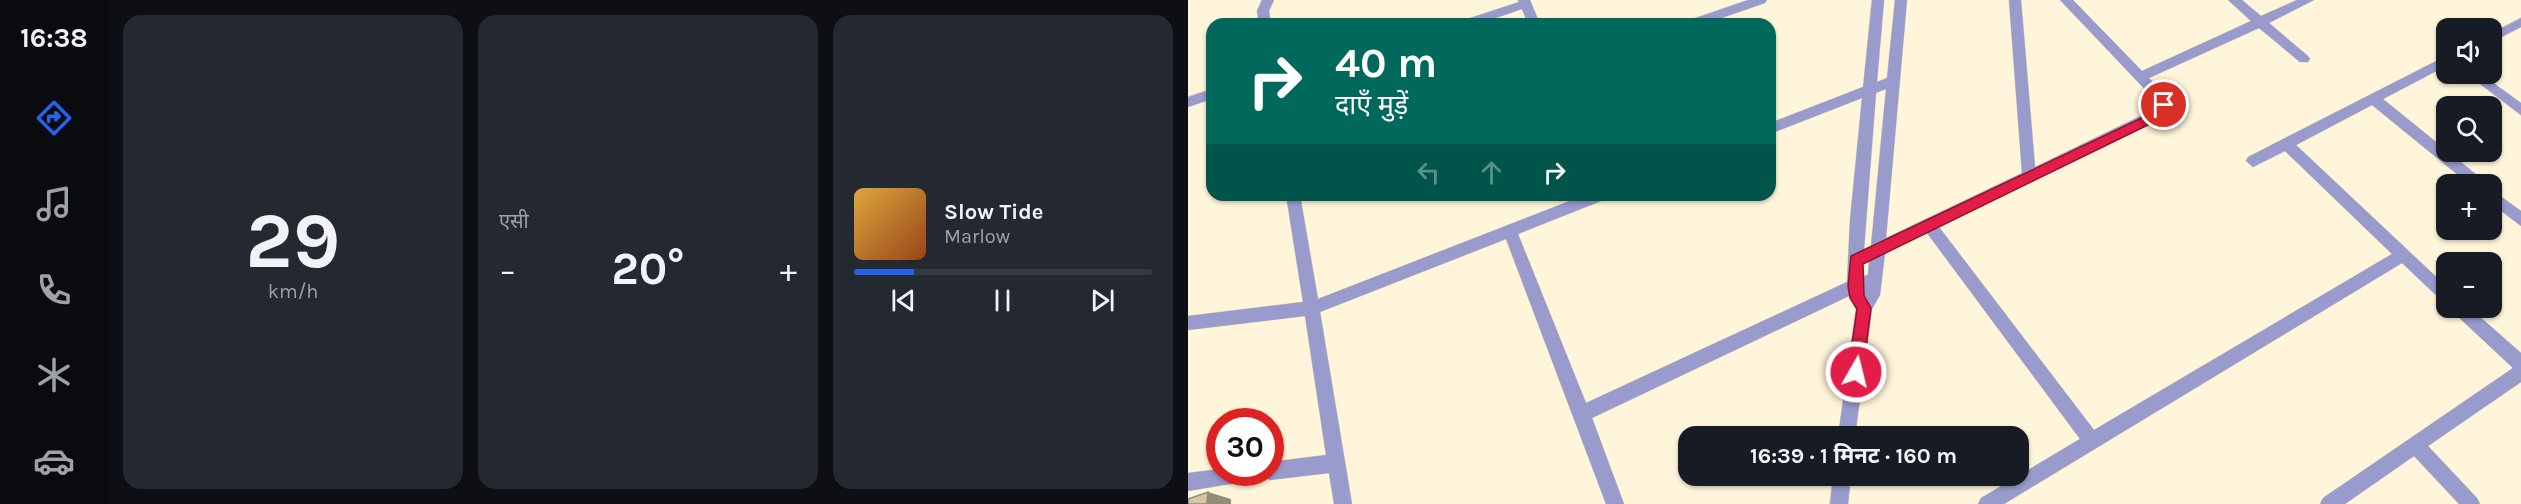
<!DOCTYPE html>
<html lang="hi">
<head>
<meta charset="utf-8">
<style>
  :root { --surface:#171b24; --page:#242831; --text:#f1f3f6; --muted:#9ea1a6; --line:#363941; --accent:#2563eb }
  body { margin:0; font-family:Karla,"Noto Sans Devanagari",sans-serif; background:var(--page); color:var(--text); height:100vh; display:flex; flex-direction:column; font-size:22px; white-space:nowrap }
  * { box-sizing:border-box; margin:0 }
  p { font-size:20px; color:var(--muted) }
  .icon { flex:none; width:33px; height:33px; fill:none; stroke:currentColor; stroke-width:2; stroke-linecap:round; stroke-linejoin:round }
  .map { position:relative; flex:1; overflow:hidden }
  .drawer { display:flex; flex-direction:column; gap:15px; padding:15px; background:#0d0f14; width:1080px }
  .drawer>* { flex:none }
  .hud { position:absolute; left:18px; top:18px; width:570px; height:183px; border-radius:18px; box-shadow:0 2px 4px #0004; background:#00695c; color:#fff; overflow:hidden }
  .fabs { position:absolute; left:1248px; top:18px; display:grid; gap:12px }
  .fabs a { display:grid; place-items:center; width:66px; height:66px; border-radius:12px; background:var(--surface); box-shadow:0 2px 4px #0004; font-size:30px }
  .speed { position:absolute; left:18px; top:408px; display:flex; gap:12px; font-size:30px; font-weight:700; text-align:center }
  .speed>* { display:grid; place-content:center; width:78px; height:78px; border-radius:50%; background:var(--surface); box-shadow:0 2px 4px #0004; line-height:1 }
  .speed .limit { border:9px solid #d22; background:#fff; color:#111 }
  .pin { position:absolute; display:grid; place-items:center; width:51px; height:51px; color:#fff; margin:-26px; border:3px solid #fff; border-radius:50%; box-shadow:0 2px 6px #0007 }
  .me { position:absolute; width:66px; margin:-33px; rotate:8deg; stroke-linejoin:round; filter:drop-shadow(0 0 4px #0008) }
  .turn { display:flex; align-items:center; gap:21px; height:126px; padding:0 30px; font-size:27px }
  .turn .icon { width:78px; height:78px; stroke-width:2.5 }
  .turn b { display:block; font-size:42px; line-height:51px }
  .lanes { display:flex; align-items:center; height:57px; padding:0 30px; background:#0003; justify-content:center; gap:30px; direction:ltr }
  .lanes .off { opacity:.35 }
  .big { font-size:45px; font-weight:700; line-height:1.1 }
  .drawer .widget { flex:1; display:flex; flex-direction:column; justify-content:center; gap:9px; min-width:0; padding:0 21px; border-radius:18px; background:var(--page) }
  .drawer .dial { align-items:center; gap:0 }
  .dial b { font-size:78px; line-height:1 }
  .song { display:flex; align-items:center; gap:18px }
  .cover { width:72px; height:72px; border-radius:9px; background:linear-gradient(135deg,hsl(40 70% 55%),hsl(20 70% 35%)) }
  .played { height:6px; border-radius:3px; background:linear-gradient(90deg,var(--accent) 20%,var(--line) 20%) }
  .keys { display:flex; justify-content:space-around; direction:ltr }
  .heat { display:flex; justify-content:space-between; align-items:center; font-size:33px; direction:ltr }
  .drawer .tiles { flex:1; display:grid; gap:15px; grid-template-columns:repeat(3,1fr) }
  .trip { position:absolute; left:490px; top:426px; width:351px; height:60px; border-radius:18px; background:var(--surface); box-shadow:0 2px 4px #0004; font-weight:700; line-height:60px; text-align:center }
  main { display:flex; flex:1; min-height:0 }
  .tab-bar { display:flex; flex-direction:column; width:108px; justify-content:space-around; align-items:center; background:#090b0e; color:var(--muted) }
  .tab-bar .icon { width:42px; height:42px }
  .tab-bar .active { color:var(--accent) }
  .tab-bar b { font-size:27px; color:var(--text) }
  .map>svg:first-child { display:block }
</style>
</head>
<body>
<main>
<nav class="tab-bar">
<b>16:38</b>
<svg class="icon active" aria-label="directions" viewBox="0 0 24 24"><path d="M12 3l9 9-9 9-9-9zM9 14v-3h6M13 9l2 2-2 2"/></svg>
<svg class="icon" aria-label="music" viewBox="0 0 24 24"><path d="M9 18V5l10-2v13"/><circle cx="6" cy="18" r="3"/><circle cx="16" cy="16" r="3"/></svg>
<svg class="icon" aria-label="phone" viewBox="0 0 24 24"><path d="M5 4h4l2 5-3 2q2 4 5 5l2-3 5 2v4C11 20 4 13 5 4z"/></svg>
<svg class="icon" aria-label="climate" viewBox="0 0 24 24"><path d="M12 3v18M4 7l16 10M4 17L20 7"/></svg>
<svg class="icon" aria-label="car" viewBox="0 0 24 24"><path d="M5 17H2v-5l4-1 3-4h7l3 4 3 1v5h-3M9 17h6M6 11h13"/><circle cx="7" cy="17" r="2"/><circle cx="17" cy="17" r="2"/></svg>
</nav>
<section class="drawer">
<div class="tiles">
<div class="widget dial"><b>29</b><p>km/h</p></div>
<div class="widget"><p>एसी</p>
<div class="heat"><a>−</a><b class="big">20°</b><a>+</a></div>
</div>
<div class="widget">
<div class="song"><i class="cover"></i><div><b>Slow Tide</b><p>Marlow</p></div></div>
<div class="played"></div>
<div class="keys"><svg class="icon" aria-label="previous" viewBox="0 0 24 24"><path d="M18 5L8 12l10 7zM5 5v14"/></svg><svg class="icon" aria-label="pause" viewBox="0 0 24 24"><path d="M8 5v14M16 5v14"/></svg><svg class="icon" aria-label="next" viewBox="0 0 24 24"><path d="M6 5l10 7-10 7zM19 5v14"/></svg></div>
</div>
</div>
</section>
<div class="map">
<svg width="1333" height="504" viewBox="0 0 1333 504">
  <rect width="100%" height="100%" fill="#fff5da"/>
  <g fill="none" stroke-linecap="round" stroke-linejoin="round">
    <defs>
      <g id="minor">
        <path d="M74 0H86L81 11 83 24H71L69 11Z"/>
        <path d="M330 0H342L352 24H340L334 9 290 24H271L273 21 331 2Z"/>
        <path d="M560 0H579L577 3 516 24H497L499 21Z"/>
        <path d="M684 0H696L689 82 699 78 707 0H719L698 238 834 173 821 0H833L847 167 969 108 968 101 872 0H885L954 71 1063 21 1040 0H1054L1073 16 1109 0H1126L1081 23 1120 56 1122 59 1120 62H1112L1071 28 961 78 979 96 983 108 979 116 751 227 906 430 1204 254 1097 151 1065 167 1058 161 1060 157 1258 56V66L1195 99 1295 180 1297 184H1281L1184 105 1108 145 1258 286V302L1253 300 1214 263 816 504H790L793 498 892 439 739 233 697 253 692 295 684 309 667 436H650L668 309 661 296 404 418 436 504H418L318 239 132 312 164 504H146L141 473 82 480 78 478 0 491V473L32 469V472H82V462L138 455 117 316 0 330V316L115 302 98 195H112L130 299 397 195H420L418 199 330 234 398 403 659 282 662 220 674 98 582 134V123L675 87ZM698 89 683 246 676 249 688 93ZM681 261 680 275 675 276V264Z"/>
        <path d="M1333 18V27L1304 42V33Z"/>
        <path d="M1279 74H1293L1333 103V115Z"/>
        <path d="M24 89V99L0 107V97Z"/>
        <path d="M1304 190 1333 211V226L1304 204Z"/>
        <path d="M1264 308H1282L1333 353V382L1240 446 1289 498 1292 504H1271L1226 456 1157 504H1132L1135 498 1325 368 1266 313Z"/>
        <path d="M645 476H663L660 504H642Z"/>
      </g>
    </defs>
    <!-- minor casing -->
    <use href="#minor" stroke="#dcd3ba" stroke-width="1"/>
    <!-- minor -->
    <use href="#minor" fill="#989bcc" fill-rule="evenodd"/>
  </g>
  <!-- shaded-wall -->
  <path fill="#948b74" d="M20 492 43 499V504H19Z"/>
  <!-- building -->
  <path fill="#d3c7a6" stroke="#948b74" stroke-width="1.5" d="M20 492 19 504H0V499Z"/>
  <!-- route -->
  <path fill="#e11d48" stroke="#92132f" stroke-width="1.5" d="M976 100 982 105 979 116 970 120 675 264 676 296 683 308 675 372 673 377 668 379 663 377 660 372 669 309 662 298 660 286 663 256 962 114 969 110 972 102Z"/>
</svg>
<div class="fabs">
<a><svg class="icon" aria-label="sound" viewBox="0 0 24 24"><path d="M4 9h4l5-4v14l-5-4H4zM17 9q2 3 0 6"/></svg></a>
<a><svg class="icon" aria-label="search" viewBox="0 0 24 24"><circle cx="10" cy="10" r="6"/><path d="M15 15l6 6"/></svg></a>
<a>+</a>
<a>−</a>
</div>
<div class="speed"><div class="limit">30</div></div>
<div class="pin" style="left:976px;top:105px;background:#d93025"><svg class="icon" aria-label="arrive" viewBox="0 0 24 24"><path d="M6 21V4h12l-3 4 3 4H6"/></svg></div>
<svg class="me" style="left:668px;top:372px" viewBox="-20 -20 40 40"><circle r="17" fill="#e11d48" stroke="#fff" stroke-width="3"/><path d="M0-11L8 9 0 5-8 9z" fill="#fff"/></svg>
<div class="trip">16:39 · 1 मिनट · 160 m</div>
<div class="hud">
<div class="turn"><svg class="icon" aria-label="right" viewBox="0 0 24 24"><path d="M7 20v-9h11M14 6l5 5-5 5"/></svg><div><b>40 m</b>दाएँ मुड़ें</div></div>
<div class="lanes"><svg class="icon off" aria-label="left" viewBox="0 0 24 24"><path d="M17 20v-9H6M10 6l-5 5 5 5"/></svg><svg class="icon off" aria-label="ahead" viewBox="0 0 24 24"><path d="M12 20V5M6 11l6-6 6 6"/></svg><svg class="icon" aria-label="right" viewBox="0 0 24 24"><path d="M7 20v-9h11M14 6l5 5-5 5"/></svg></div>
</div>
</div>
</main>
</body>
</html>
